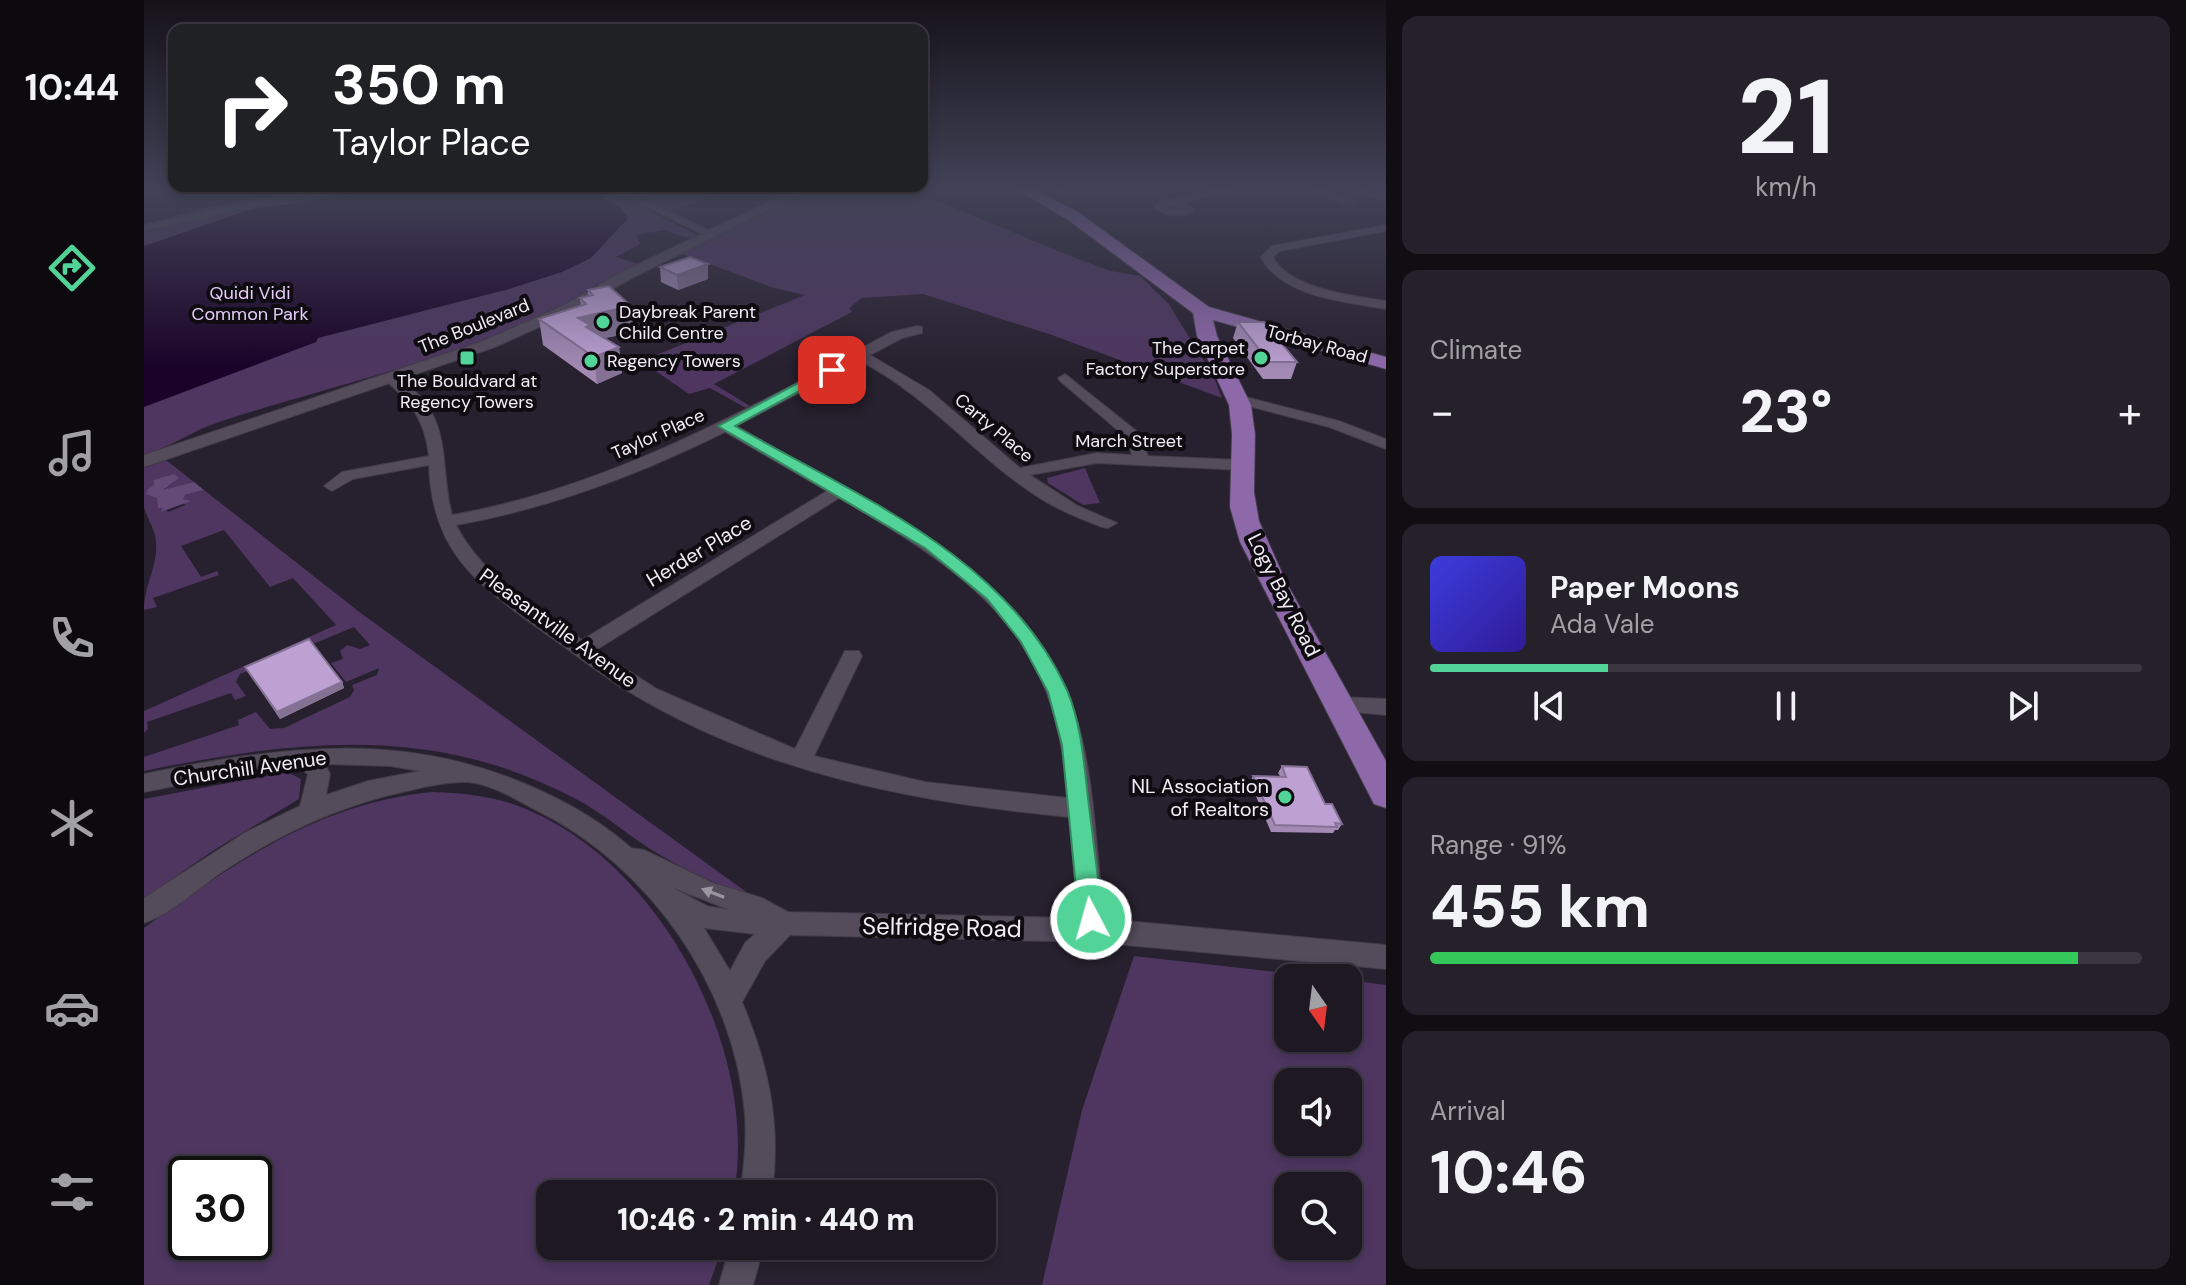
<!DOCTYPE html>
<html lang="en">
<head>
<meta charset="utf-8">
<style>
  :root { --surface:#1d1822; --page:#25212a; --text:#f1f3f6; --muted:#a0a0a5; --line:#3b3740; --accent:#52d397 }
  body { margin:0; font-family:"DM Sans",sans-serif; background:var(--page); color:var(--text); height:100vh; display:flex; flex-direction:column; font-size:30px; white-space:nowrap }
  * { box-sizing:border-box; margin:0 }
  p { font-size:26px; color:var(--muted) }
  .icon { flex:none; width:44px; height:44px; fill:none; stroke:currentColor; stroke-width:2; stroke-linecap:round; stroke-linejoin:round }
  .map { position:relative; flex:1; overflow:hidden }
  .sheet { display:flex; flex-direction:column; gap:16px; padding:16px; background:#100d13; width:800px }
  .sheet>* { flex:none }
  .hud { position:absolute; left:24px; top:24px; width:760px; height:168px; border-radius:16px; box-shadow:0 4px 12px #0003,0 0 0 2px var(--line); background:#202124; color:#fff; overflow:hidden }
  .needle { width:52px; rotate:166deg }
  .buttons { position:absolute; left:1130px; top:964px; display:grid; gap:16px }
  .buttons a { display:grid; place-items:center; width:88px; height:88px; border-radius:16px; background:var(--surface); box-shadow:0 4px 12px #0003,0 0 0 2px var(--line); font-size:40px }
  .speed { position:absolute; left:24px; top:1156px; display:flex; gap:16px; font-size:40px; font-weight:700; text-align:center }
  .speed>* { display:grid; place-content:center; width:104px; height:104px; border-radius:50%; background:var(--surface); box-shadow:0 4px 12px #0003,0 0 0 2px var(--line); line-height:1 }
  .speed .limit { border:4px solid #111; border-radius:12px; background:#fff; color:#111 }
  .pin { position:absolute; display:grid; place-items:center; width:68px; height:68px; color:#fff; margin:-34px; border-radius:16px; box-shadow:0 4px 12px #0006 }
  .me { position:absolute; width:88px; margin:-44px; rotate:354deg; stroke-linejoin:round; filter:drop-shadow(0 0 6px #0008) }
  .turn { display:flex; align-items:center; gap:28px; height:168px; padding:0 32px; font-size:36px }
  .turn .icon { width:104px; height:104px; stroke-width:2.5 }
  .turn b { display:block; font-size:56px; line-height:68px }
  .big { font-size:60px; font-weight:800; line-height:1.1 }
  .sheet .card { flex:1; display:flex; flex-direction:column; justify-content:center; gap:12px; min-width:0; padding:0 28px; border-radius:16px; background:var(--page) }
  .sheet .dial { align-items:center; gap:0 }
  .dial b { font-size:104px; line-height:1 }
  .song { display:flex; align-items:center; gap:24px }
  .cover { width:96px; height:96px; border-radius:12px; background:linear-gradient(135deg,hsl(240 70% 55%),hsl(250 70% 35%)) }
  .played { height:8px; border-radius:4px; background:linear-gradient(90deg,var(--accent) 25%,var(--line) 25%) }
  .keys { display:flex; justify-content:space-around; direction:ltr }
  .heat { display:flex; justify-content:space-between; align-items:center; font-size:44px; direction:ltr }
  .charge { height:12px; border-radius:6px; background:linear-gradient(90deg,#34c759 91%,var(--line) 0) }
  .trip { position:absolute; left:392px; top:1180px; width:460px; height:80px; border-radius:16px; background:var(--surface); box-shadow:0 4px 12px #0003,0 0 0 2px var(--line); font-weight:800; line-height:80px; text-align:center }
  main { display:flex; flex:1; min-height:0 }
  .dock { display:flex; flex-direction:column; width:144px; justify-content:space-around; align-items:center; background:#0c0a0e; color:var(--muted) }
  .dock .icon { width:56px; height:56px }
  .dock .on { color:var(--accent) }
  .dock b { font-size:36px; color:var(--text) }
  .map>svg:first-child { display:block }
</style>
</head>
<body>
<main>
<nav class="dock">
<b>10:44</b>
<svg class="icon on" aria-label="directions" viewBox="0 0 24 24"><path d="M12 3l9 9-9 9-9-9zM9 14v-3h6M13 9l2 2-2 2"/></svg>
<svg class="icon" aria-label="music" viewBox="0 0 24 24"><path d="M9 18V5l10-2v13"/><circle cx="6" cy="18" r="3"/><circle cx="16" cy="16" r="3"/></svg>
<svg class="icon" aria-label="phone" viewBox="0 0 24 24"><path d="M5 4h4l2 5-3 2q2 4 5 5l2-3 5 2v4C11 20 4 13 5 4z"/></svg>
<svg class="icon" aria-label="climate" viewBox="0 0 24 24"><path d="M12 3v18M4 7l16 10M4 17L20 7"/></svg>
<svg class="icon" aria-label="car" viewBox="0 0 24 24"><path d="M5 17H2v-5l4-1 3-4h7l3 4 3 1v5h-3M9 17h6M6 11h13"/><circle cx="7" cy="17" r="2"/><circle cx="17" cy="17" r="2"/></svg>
<svg class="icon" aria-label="filters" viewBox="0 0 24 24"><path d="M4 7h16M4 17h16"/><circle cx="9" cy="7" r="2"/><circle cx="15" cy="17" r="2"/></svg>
</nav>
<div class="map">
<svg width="1242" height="1285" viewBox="0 0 1242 1285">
  <rect width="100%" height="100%" fill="#27202e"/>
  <!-- green -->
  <g fill="#4e3660" fill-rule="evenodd">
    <path d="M159 190H465L553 235 548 239 519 230 493 235 496 244 472 257 495 264 452 289 454 283C443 296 424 303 408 310 304 362 188 385 78 421 50 430 27 446 0 456V225L52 210Z"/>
    <path d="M483 190H593L526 211Z"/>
    <path d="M667 190H766L934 259 967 271 996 276 1024 303 1070 377 1078 398 908 335 779 294 718 298 705 308 708 312 570 384 606 406 602 408 566 388 545 394 497 361 661 295 630 288 538 254Z"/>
    <path d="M22 460 50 482 18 491 30 482 29 474 10 494 14 497V508L20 507 24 512 41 505 38 499 41 495 60 490 218 614 612 899C576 885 541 871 508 850 482 834 459 813 432 799 289 723 152 740 0 771V757L95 725 94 720 112 712 126 729 140 728 206 697 210 690 208 685 233 675 235 668 202 682 187 663 199 659 196 651 203 645 216 649 226 645 210 627 96 674 92 682 102 696 91 700 87 693 3 722 4 729 0 733V711L192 625 149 578 126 587 80 530 37 546 57 577 73 571 75 575 9 598 13 607 0 610C0 584 14 567 12 542 11 528 3 519 0 507 0 495 0 480 0 468Z"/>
    <path d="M941 468 956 503 939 505 904 483 903 478Z"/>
    <path d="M143 772 157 779 155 799 70 850 0 898V799Z"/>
    <path d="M289 792C321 793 355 797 384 810 519 867 615 1051 590 1194H406V1246H579L565 1285H0V928C88 864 177 802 289 792ZM42 1174H110V1242H42Z"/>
    <path d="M990 956 1185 978H1144V1038H1204V980L1242 985V1285H898L938 1110ZM1144 1082H1204V1142H1144ZM1144 1186H1204V1246H1144Z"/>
  </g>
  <!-- forest -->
  <path fill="#634a77" d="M30 474 35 478 19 490 50 482 60 490 41 495 39 499 47 501 17 512 19 508H14L13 498 2 494 3 490 10 485V480Z"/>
  <!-- water -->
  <path fill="#1a0228" d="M246 190H446L477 208 484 218 447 258 418 272 365 289 174 338 172 342 0 407V246L107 209Z"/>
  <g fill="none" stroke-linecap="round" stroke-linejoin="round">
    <defs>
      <g id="minor">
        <path d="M182 190H209L106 207 0 231V225L106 201Z"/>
        <path d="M467 190H480L574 235 565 237Z"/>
        <path d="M1071 190H1091L1040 203 1051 210C1038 218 1023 217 1011 208L1014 202ZM1029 205 1036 209 1022 207Z"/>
        <path d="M1165 190H1180L1211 203 1202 205Z"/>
        <path d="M1242 225V231L1136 251 1129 257C1145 289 1210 296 1242 301V309C1202 302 1137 297 1117 257L1128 246Z"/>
        <path d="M773 326 778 327V333L758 338 726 355 785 390 876 468 953 453 988 455 983 438 916 381 914 378 921 374 995 433 1004 456 1098 460 1106 465 1098 470 953 463 886 475 934 506 973 523 964 528 958 527C934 518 912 509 891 495 829 454 783 395 716 361L592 426C630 447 667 469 703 490 801 546 899 605 933 720 952 785 951 853 961 919L1242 945V969L949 942 646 935 621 961 598 1002C625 1066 637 1124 628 1194H596C600 1168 603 1142 601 1115 591 988 505 864 390 809 371 799 345 783 323 782 308 781 278 787 263 791 197 805 137 833 81 870 55 887 29 913 0 923V898L102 832 156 806 164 774 153 766 91 774 0 792V774C137 746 263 729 395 790 428 805 460 824 487 848L500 850 569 883 618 898 644 912 934 918 926 817C773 803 622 774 487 693 460 677 435 657 408 638 339 588 288 558 285 465L209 479 188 491 180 486 198 472 285 456C281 421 268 403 242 381V375C252 373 256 378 263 384 310 422 295 465 308 515 468 487 607 407 748 332ZM581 432 683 491 438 640C391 606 339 578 312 525 407 508 494 475 581 432ZM695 498C772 543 859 593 897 679 914 716 920 757 924 798L781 782 670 756 718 656 715 651H701L651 749 513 689 452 650ZM181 764 246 766 276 771 224 781 182 795 186 774ZM527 887 586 910 563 906ZM560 928 611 934 601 943 586 971Z"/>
        <path d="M1094 395 1195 421 1242 439V449L1185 427 1089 402 1087 399Z"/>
        <path d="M1197 697 1242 699V715L1189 710 1186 705 1189 700Z"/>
        <path d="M586 1246H620L609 1285H575Z"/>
      </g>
      <g id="tertiary">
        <path d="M649 190H665L490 277 426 313 351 347 0 467V455L339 341 416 307 480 271Z"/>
        <path d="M1214 190 1242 193V201L1216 193Z"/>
      </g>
      <path id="primary" d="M874 190H892L935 213 1065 307 1242 357V369L1069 320 1073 336 1107 405 1111 434 1110 492 1115 521 1142 582 1242 761V808L1230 804 1096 542 1086 507 1088 434 1085 405 1053 336 1049 313 923 219Z"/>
    </defs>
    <!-- minor casing -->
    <use href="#minor" stroke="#423b47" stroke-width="2"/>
    <!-- tertiary casing -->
    <use href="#tertiary" stroke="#423b47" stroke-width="2"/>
    <!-- primary casing -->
    <use href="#primary" stroke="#423b47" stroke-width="2"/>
    <!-- minor -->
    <use href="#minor" fill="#544b5b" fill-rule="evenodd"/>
    <!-- tertiary -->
    <use href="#tertiary" fill="#544b5b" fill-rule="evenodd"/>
    <!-- primary -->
    <use href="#primary" fill="#8e69aa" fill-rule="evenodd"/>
  </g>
  <!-- wall -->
  <g fill="#a38ab5">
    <path d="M564 264V279L534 290 517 282 516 267Z"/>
    <path d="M444 290 490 332 461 338 475 347 478 373 453 384 399 345 395 319 437 306 436 298 444 296Z"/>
    <path d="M1094 322 1153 362 1147 379H1119L1089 338Z"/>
    <path d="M101 667 198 682 200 688 136 719Z"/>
    <path d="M1138 766 1181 804 1198 824 1194 830H1191L1189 833 1127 832 1106 782 1109 776H1136L1134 773Z"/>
  </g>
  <!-- shaded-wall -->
  <g fill="#847194">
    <path d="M912 190H928L912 193Z"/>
    <path d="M564 264V279L534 290 533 275Z"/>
    <path d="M487 306 490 332 448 341 434 318Z"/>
    <path d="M475 347 478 373 453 384 450 357Z"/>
    <path d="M198 682 200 688 136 719 133 712Z"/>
  </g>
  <!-- building -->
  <g fill="#bda1d3" stroke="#847194" stroke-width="2">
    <path d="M546 257 564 264 533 275 516 267Z"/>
    <path d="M465 286 487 306 434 318 446 325 442 327 475 347 450 357 395 319 442 304 436 298 449 295 444 290Z"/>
    <path d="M1094 322H1120L1153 362H1125Z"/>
    <path d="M165 639 198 682 133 712 101 667Z"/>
    <path d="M1138 766 1163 767 1181 804H1188L1198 824 1191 823 1193 827 1131 825 1109 776 1142 777Z"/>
  </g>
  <!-- one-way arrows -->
  <defs><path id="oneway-solid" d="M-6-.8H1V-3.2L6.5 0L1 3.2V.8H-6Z" transform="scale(2)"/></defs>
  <use fill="#9b94a1" href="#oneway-solid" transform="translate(569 893) rotate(-159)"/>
  <!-- sky -->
  <linearGradient id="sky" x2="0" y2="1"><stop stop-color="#151219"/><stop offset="0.51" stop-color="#414257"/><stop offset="1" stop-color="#414257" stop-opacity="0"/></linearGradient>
  <rect width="1242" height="370" fill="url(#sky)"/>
  <!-- route -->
  <path fill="#52d397" stroke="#358962" stroke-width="2" d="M684 367 694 370 591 426C712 495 862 556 923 690 937 723 940 762 944 798 949 838 954 878 959 919L955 926 947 929 938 926 935 919 918 745 904 692 877 642 843 599 781 548 574 426Z"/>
  <!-- markers -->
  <g fill="#52d397" stroke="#0e0b11" stroke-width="3">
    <circle cx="459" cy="322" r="8"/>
    <rect x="315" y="350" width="16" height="16" rx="4"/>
    <circle cx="1117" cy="358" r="8"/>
    <circle cx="447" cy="361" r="8"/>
    <circle cx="1141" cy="797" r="8"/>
  </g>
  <g text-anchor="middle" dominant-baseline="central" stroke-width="8" stroke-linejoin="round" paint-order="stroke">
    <!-- far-park labels -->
    <g font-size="18" fill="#e5cdf9" stroke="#0e0b11">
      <text x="106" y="293">Quidi Vidi<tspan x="106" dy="21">Common Park</tspan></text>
    </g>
    <!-- far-poi labels -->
    <g font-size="18" fill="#f2edf6" stroke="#0e0b11" text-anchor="start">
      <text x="475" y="312">Daybreak Parent<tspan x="475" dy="21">Child Centre</tspan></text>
      <text x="1101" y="348" text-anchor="end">The Carpet<tspan x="1101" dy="21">Factory Superstore</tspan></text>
      <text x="463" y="361">Regency Towers</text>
      <text x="323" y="381" text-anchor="middle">The Bouldvard at<tspan x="323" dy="21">Regency Towers</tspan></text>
    </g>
    <!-- far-street labels -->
    <g font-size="18" fill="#f2edf6" stroke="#0e0b11">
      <text transform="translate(330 326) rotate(-22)">The Boulevard</text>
      <text transform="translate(1173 344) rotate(15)">Torbay Road</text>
      <text transform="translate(850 428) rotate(40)">Carty Place</text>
      <text transform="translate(514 434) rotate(-24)">Taylor Place</text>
      <text x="985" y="441">March Street</text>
    </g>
    <!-- street labels -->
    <g font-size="20" fill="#f2edf6" stroke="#0e0b11">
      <text transform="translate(555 551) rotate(-31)">Herder Place</text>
      <text transform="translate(1140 595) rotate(63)">Logy Bay Road</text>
      <text transform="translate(414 628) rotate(36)">Pleasantville Avenue</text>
      <text transform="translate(106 768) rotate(-8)">Churchill Avenue</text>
    </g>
    <!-- poi labels -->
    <g font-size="20" fill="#f2edf6" stroke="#0e0b11" text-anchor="end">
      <text x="1125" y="786">NL Association<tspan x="1125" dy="23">of Realtors</tspan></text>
    </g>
    <!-- near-street labels -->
    <g font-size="24" fill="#f2edf6" stroke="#0e0b11">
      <text transform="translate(798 927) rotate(1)">Selfridge Road</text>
    </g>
  </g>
</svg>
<div class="buttons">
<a><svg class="needle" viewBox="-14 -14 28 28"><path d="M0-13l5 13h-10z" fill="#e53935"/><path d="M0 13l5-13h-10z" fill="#a0a0a5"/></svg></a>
<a><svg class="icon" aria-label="sound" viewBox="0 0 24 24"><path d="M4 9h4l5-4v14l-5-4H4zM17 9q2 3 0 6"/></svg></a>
<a><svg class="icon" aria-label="search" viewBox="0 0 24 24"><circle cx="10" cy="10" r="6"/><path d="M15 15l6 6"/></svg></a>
</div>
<div class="speed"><div class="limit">30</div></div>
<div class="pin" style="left:688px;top:370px;background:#d93025"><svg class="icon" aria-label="arrive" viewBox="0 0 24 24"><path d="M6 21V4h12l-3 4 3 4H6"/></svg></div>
<svg class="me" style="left:947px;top:919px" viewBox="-20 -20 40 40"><circle r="17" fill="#52d397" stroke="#fff" stroke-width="3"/><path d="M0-11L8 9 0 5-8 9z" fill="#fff"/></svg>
<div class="trip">10:46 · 2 min · 440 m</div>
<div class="hud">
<div class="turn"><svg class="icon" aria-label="right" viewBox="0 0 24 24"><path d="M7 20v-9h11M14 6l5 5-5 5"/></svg><div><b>350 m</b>Taylor Place</div></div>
</div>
</div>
<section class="sheet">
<div class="card dial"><b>21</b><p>km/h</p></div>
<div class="card"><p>Climate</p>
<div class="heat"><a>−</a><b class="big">23°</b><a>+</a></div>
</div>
<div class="card">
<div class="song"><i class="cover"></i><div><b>Paper Moons</b><p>Ada Vale</p></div></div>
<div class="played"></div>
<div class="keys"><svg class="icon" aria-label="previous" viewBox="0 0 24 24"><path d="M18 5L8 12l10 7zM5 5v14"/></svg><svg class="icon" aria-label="pause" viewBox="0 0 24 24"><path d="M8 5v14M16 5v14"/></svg><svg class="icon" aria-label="next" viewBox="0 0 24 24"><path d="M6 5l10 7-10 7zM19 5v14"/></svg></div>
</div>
<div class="card"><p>Range · 91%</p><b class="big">455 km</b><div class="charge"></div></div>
<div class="card"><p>Arrival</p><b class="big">10:46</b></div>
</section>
</main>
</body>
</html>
